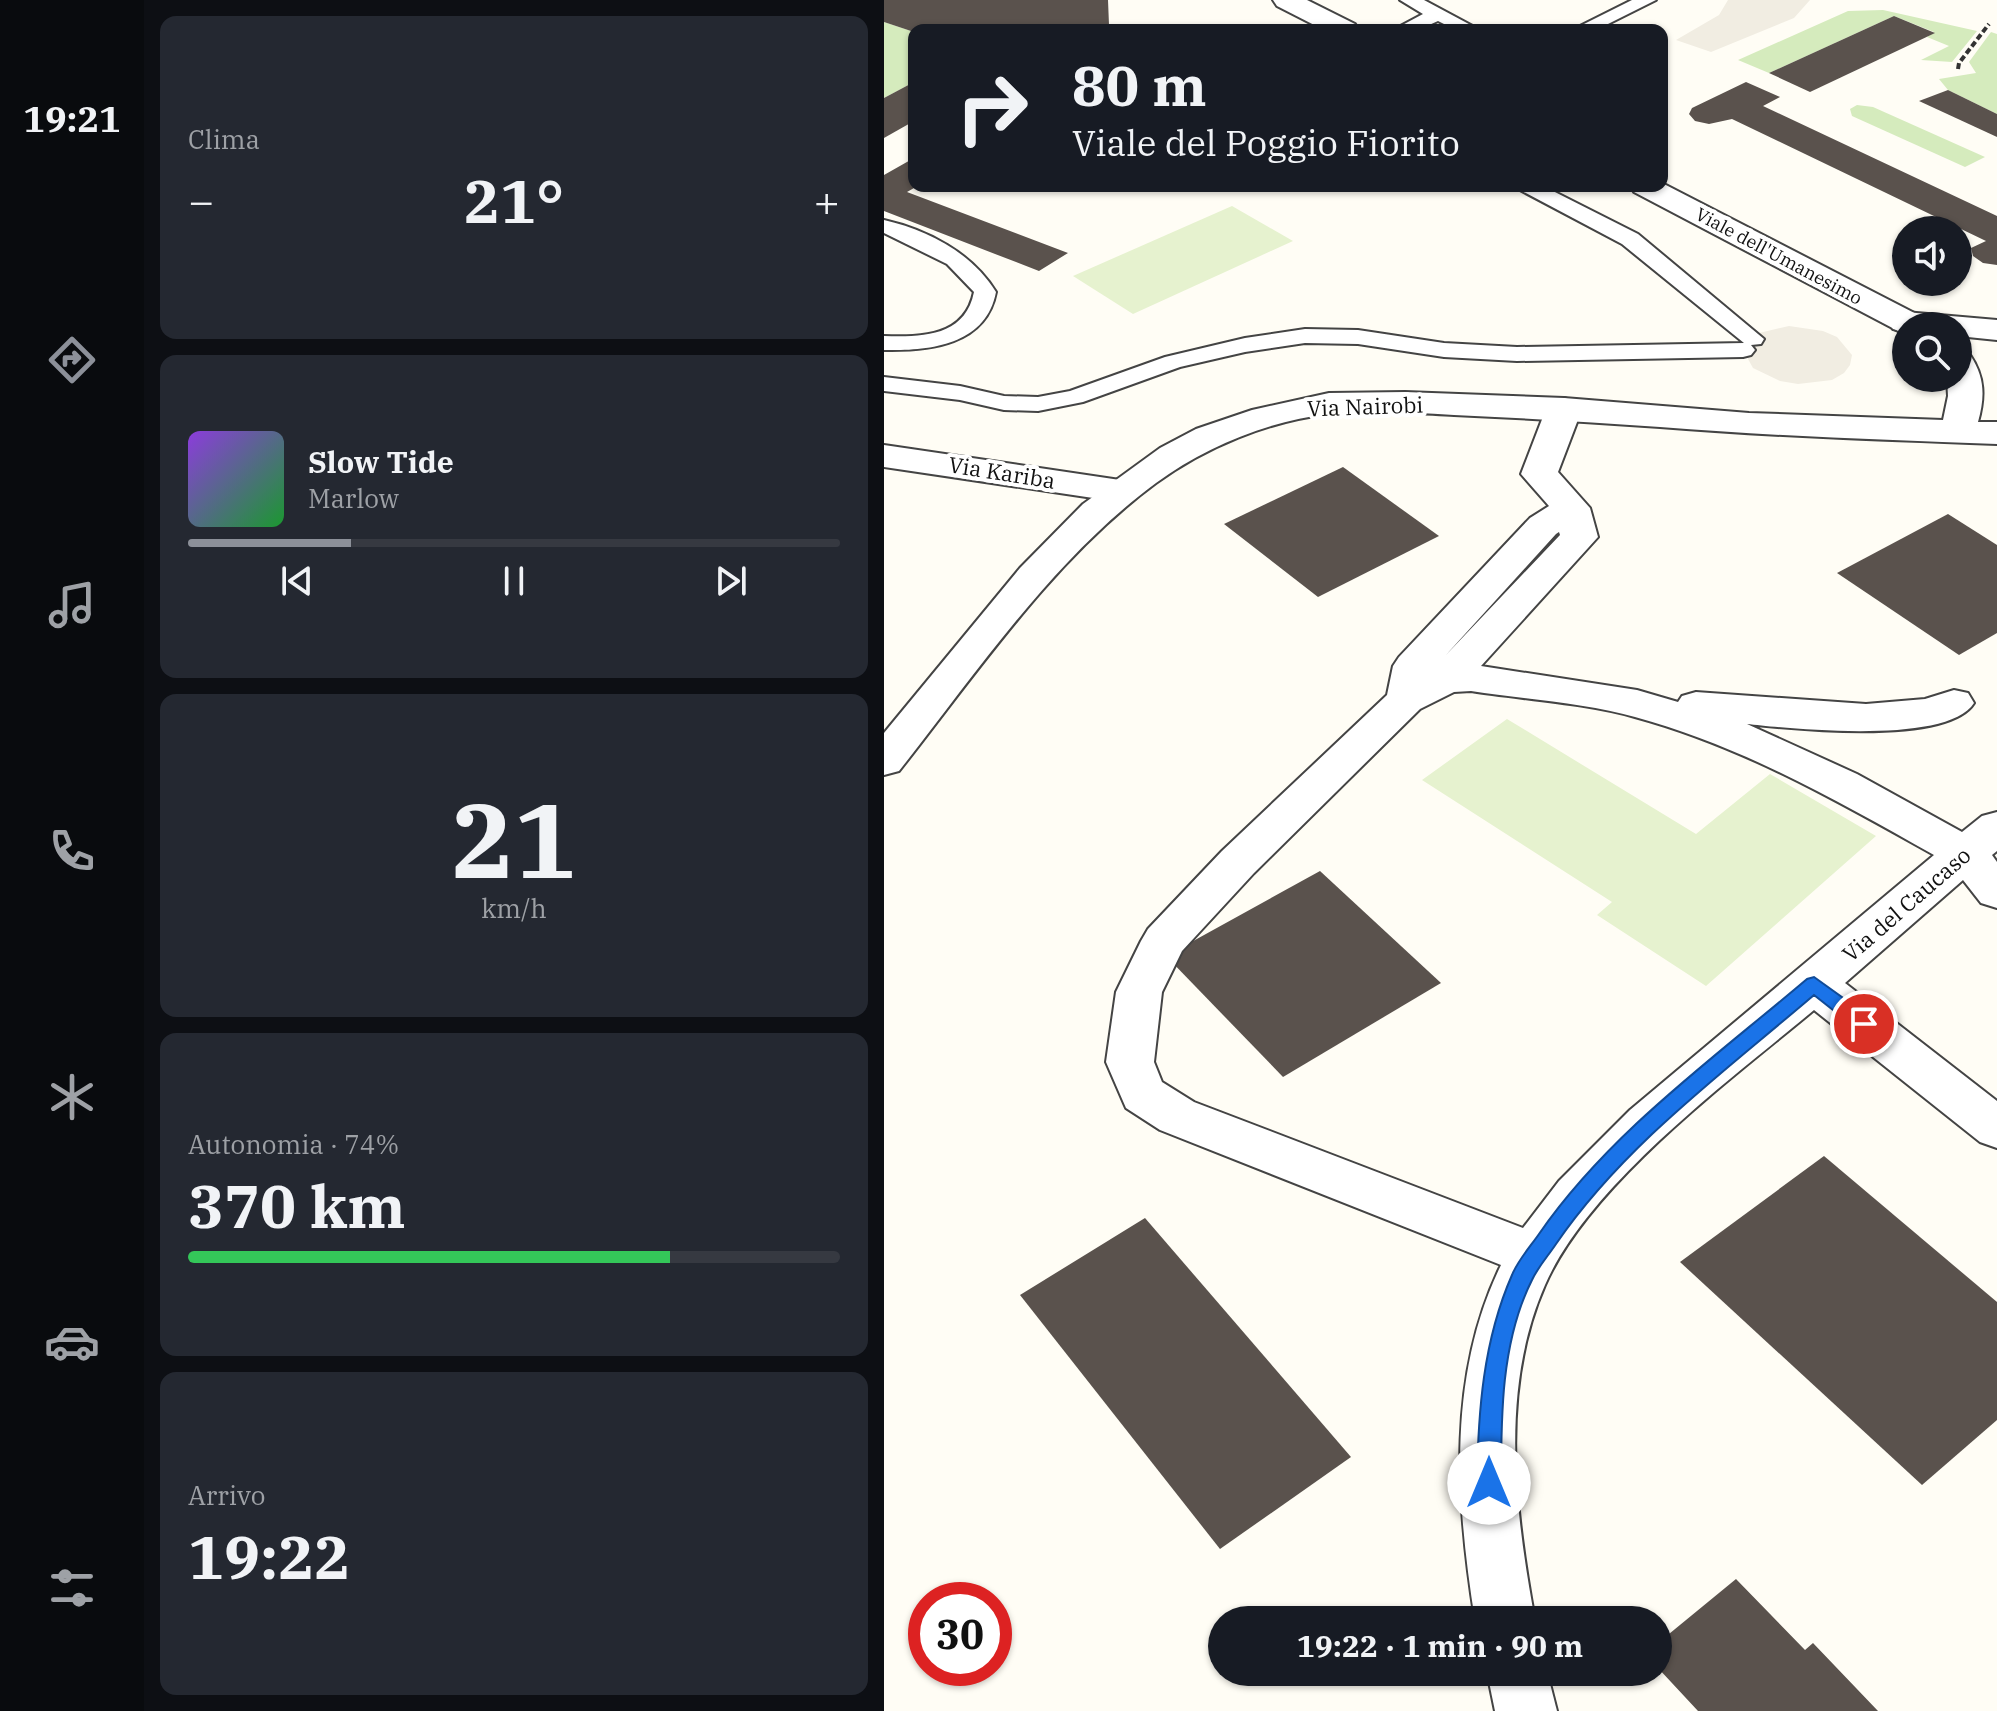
<!DOCTYPE html>
<html lang="it">
<head>
<meta charset="utf-8">
<style>
  :root { --surface:#171b24; --page:#242831; --text:#f1f3f6; --muted:#9ea1a6; --line:#363941; --accent:#8c9099 }
  body { margin:0; font-family:"IBM Plex Serif",serif; background:var(--page); color:var(--text); height:100vh; display:flex; flex-direction:column; font-size:30px; white-space:nowrap }
  * { box-sizing:border-box; margin:0 }
  p { font-size:26px; color:var(--muted) }
  .icon { flex:none; width:44px; height:44px; fill:none; stroke:currentColor; stroke-width:2; stroke-linecap:round; stroke-linejoin:round }
  .map { position:relative; flex:1; overflow:hidden }
  .sheet { display:flex; flex-direction:column; gap:16px; padding:16px; background:#0d0f14; width:740px }
  .sheet>* { flex:none }
  .guide { position:absolute; left:24px; top:24px; width:760px; height:168px; border-radius:16px; box-shadow:0 2px 6px #0004; background:#171b24; color:var(--text); overflow:hidden }
  .controls { position:absolute; left:1008px; top:216px; display:grid; gap:16px }
  .controls a { display:grid; place-items:center; width:80px; height:80px; border-radius:50%; background:var(--surface); box-shadow:0 2px 6px #0004; font-size:40px }
  .speed { position:absolute; left:24px; top:1582px; display:flex; gap:16px; font-size:40px; font-weight:700; text-align:center }
  .speed>* { display:grid; place-content:center; width:104px; height:104px; border-radius:50%; background:var(--surface); box-shadow:0 2px 6px #0004; line-height:1 }
  .speed .limit { border:12px solid #d22; background:#fff; color:#111 }
  .pin { position:absolute; display:grid; place-items:center; width:68px; height:68px; color:#fff; margin:-34px; border:4px solid #fff; border-radius:50%; box-shadow:0 2px 8px #0007 }
  .me { position:absolute; width:88px; margin:-44px; rotate:0deg; stroke-linejoin:round; filter:drop-shadow(0 0 6px #0008) }
  .turn { display:flex; align-items:center; gap:28px; height:168px; padding:0 32px; font-size:36px }
  .turn .icon { width:104px; height:104px; stroke-width:2.5 }
  .turn b { display:block; font-size:56px; line-height:68px }
  .big { font-size:60px; font-weight:700; line-height:1.1 }
  .sheet .tile { flex:1; display:flex; flex-direction:column; justify-content:center; gap:12px; min-width:0; padding:0 28px; border-radius:16px; background:var(--page) }
  .sheet .dial { align-items:center; gap:0 }
  .dial b { font-size:104px; line-height:1 }
  .song { display:flex; align-items:center; gap:24px }
  .cover { width:96px; height:96px; border-radius:12px; background:linear-gradient(135deg,hsl(270 70% 55%),hsl(130 70% 35%)) }
  .played { height:8px; border-radius:4px; background:linear-gradient(90deg,var(--accent) 25%,var(--line) 25%) }
  .keys { display:flex; justify-content:space-around; direction:ltr }
  .heat { display:flex; justify-content:space-between; align-items:center; font-size:44px; direction:ltr }
  .charge { height:12px; border-radius:6px; background:linear-gradient(90deg,#34c759 74%,var(--line) 0) }
  .trip { position:absolute; left:324px; top:1606px; width:464px; height:80px; border-radius:40px; background:var(--surface); box-shadow:0 2px 6px #0004; font-weight:700; line-height:80px; text-align:center }
  main { display:flex; flex:1; min-height:0 }
  .tabs { display:flex; flex-direction:column; width:144px; justify-content:space-around; align-items:center; background:#090b0e; color:var(--muted) }
  .tabs .icon { width:56px; height:56px }
  .tabs .current { color:var(--accent) }
  .tabs b { font-size:36px; color:var(--text) }
  .map>svg:first-child { display:block }
</style>
</head>
<body>
<main>
<nav class="tabs">
<b>19:21</b>
<svg class="icon current" aria-label="directions" viewBox="0 0 24 24"><path d="M12 3l9 9-9 9-9-9zM9 14v-3h6M13 9l2 2-2 2"/></svg>
<svg class="icon" aria-label="music" viewBox="0 0 24 24"><path d="M9 18V5l10-2v13"/><circle cx="6" cy="18" r="3"/><circle cx="16" cy="16" r="3"/></svg>
<svg class="icon" aria-label="phone" viewBox="0 0 24 24"><path d="M5 4h4l2 5-3 2q2 4 5 5l2-3 5 2v4C11 20 4 13 5 4z"/></svg>
<svg class="icon" aria-label="climate" viewBox="0 0 24 24"><path d="M12 3v18M4 7l16 10M4 17L20 7"/></svg>
<svg class="icon" aria-label="car" viewBox="0 0 24 24"><path d="M5 17H2v-5l4-1 3-4h7l3 4 3 1v5h-3M9 17h6M6 11h13"/><circle cx="7" cy="17" r="2"/><circle cx="17" cy="17" r="2"/></svg>
<svg class="icon" aria-label="filters" viewBox="0 0 24 24"><path d="M4 7h16M4 17h16"/><circle cx="9" cy="7" r="2"/><circle cx="15" cy="17" r="2"/></svg>
</nav>
<section class="sheet">
<div class="tile"><p>Clima</p>
<div class="heat"><a>−</a><b class="big">21°</b><a>+</a></div>
</div>
<div class="tile">
<div class="song"><i class="cover"></i><div><b>Slow Tide</b><p>Marlow</p></div></div>
<div class="played"></div>
<div class="keys"><svg class="icon" aria-label="previous" viewBox="0 0 24 24"><path d="M18 5L8 12l10 7zM5 5v14"/></svg><svg class="icon" aria-label="pause" viewBox="0 0 24 24"><path d="M8 5v14M16 5v14"/></svg><svg class="icon" aria-label="next" viewBox="0 0 24 24"><path d="M6 5l10 7-10 7zM19 5v14"/></svg></div>
</div>
<div class="tile dial"><b>21</b><p>km/h</p></div>
<div class="tile"><p>Autonomia · 74%</p><b class="big">370 km</b><div class="charge"></div></div>
<div class="tile"><p>Arrivo</p><b class="big">19:22</b></div>
</section>
<div class="map">
<svg width="1113" height="1711" viewBox="0 0 1113 1711">
  <rect width="100%" height="100%" fill="#fffdf5"/>
  <!-- green -->
  <g fill="#d5ebbd">
    <path d="M999 10 1093 31 1068 62 1037 60 1065 46 1043 37 1050 32 1010 16 885 73 854 60 964 11Z"/>
    <path d="M0 22 30 32V82L0 98Z"/>
    <path d="M1107 32 1113 34V114L1064 90 1055 79 1092 73 1085 62Z"/>
    <path d="M973 105 989 107 1101 157 1081 167 968 116 966 109Z"/>
  </g>
  <!-- pitch -->
  <g fill="#e6f2cf">
    <path d="M348 206 409 241 249 314 189 276Z"/>
    <path d="M623 719 812 834 886 774 992 836 822 986 713 915 728 902 538 780Z"/>
  </g>
  <!-- plaza -->
  <g fill="#f1ede2">
    <path d="M844 0H926L910 18 827 52 792 40 835 15Z"/>
    <path d="M905 326 939 331 953 337 968 355 966 365 960 373 948 380 914 384 896 381 869 368 859 350 875 333Z"/>
  </g>
  <!-- building -->
  <g fill="#5a524d">
    <path d="M0 0H224L225 25 238 29 30 32 0 22Z"/>
    <path d="M1010 16 1051 33 926 92 885 73Z"/>
    <path d="M30 82V121L0 138V98Z"/>
    <path d="M862 82 896 97 879 106 1113 216V265L1099 263 1089 256 1087 248 1102 241 848 119 825 124 811 121 805 114 808 108Z"/>
    <path d="M1064 90 1113 114V137L1035 101Z"/>
    <path d="M30 158V188L23 192 184 253 155 271 0 211V175Z"/>
    <path d="M459 467 555 536 434 597 340 524Z"/>
    <path d="M1064 514 1113 545V633L1075 655 953 573Z"/>
    <path d="M436 871 557 983 399 1077 282 956Z"/>
    <path d="M940 1156 1113 1302V1420L1038 1485 796 1262Z"/>
    <path d="M261 1218 467 1457 336 1549 136 1295Z"/>
    <path d="M852 1579 921 1650 929 1643 994 1711H814L774 1668V1643Z"/>
  </g>
  <g fill="none" stroke-linecap="round" stroke-linejoin="round">
    <defs>
      <g id="service">
        <path d="M516 0H540L596 30H572L554 21 534 30H509L539 14Z"/>
        <path d="M748 0H772L712 30H688Z"/>
        <path d="M633 186H659L754 234 880 339 877 344 867 345 871 350 867 355 859 357 633 361 560 357 474 344 421 343 361 352 296 367 199 402 154 411 120 410 76 400 0 391V377L76 386 120 396 154 397 186 391 281 357 361 338 421 329 474 330 560 343 633 347 860 343 738 244 636 190Z"/>
        <path d="M0 220C44 230 88 253 112 292 102 345 46 351 0 350V336C38 337 81 337 90 292L63 264 0 233Z"/>
      </g>
      <g id="minor">
        <path d="M1021 312 1113 320V340L1074 336V326H1022V332L1009 329 1004 322 1009 315Z"/>
        <path d="M680 398 692 402 698 409 674 472 706 508 714 537 597 666 753 690 794 702 798 696 812 692 982 704 1041 699 1070 690 1084 693 1090 703C1064 745 909 729 863 724L973 774 1078 832 1098 816 1113 812V851L1108 855 1113 862V908L1097 903 1079 880 961 983 1113 1101V1148L1096 1142 930 1010C846 1080 705 1184 661 1285 615 1389 631 1512 651 1620H591C572 1501 563 1376 617 1265L276 1130 242 1108 222 1062 232 992 257 941 264 929 338 851 503 695 509 666 515 657 646 518 665 506 637 474 662 409 668 402ZM675 532 676 535 561 656 672 534ZM587 691C638 699 702 703 751 717 858 746 954 801 1050 855L746 1110 675 1181 639 1228 310 1102 278 1082 270 1062 278 992 298 951 370 873 536 709 570 692Z"/>
        <path d="M0 445 236 480 249 483 254 491 249 499 236 502 0 467Z"/>
        <path d="M603 1672H663L673 1711H611Z"/>
      </g>
      <g id="tertiary">
        <path d="M389 0H423L471 24 475 30H440L393 6Z"/>
        <path d="M778 183 1042 319 1047 326H1022V334L1018 333 750 192 746 186H778Z"/>
        <path d="M1074 352 1086 355C1101 377 1101 397 1094 422H1113V444C1000 440 888 436 776 427 707 422 639 418 570 415 529 413 485 409 445 414 384 421 321 447 272 483 169 559 94 671 15 771L0 775V733L136 568 199 504 276 448 312 429 368 410 445 393 521 392 680 398 865 413 1059 420 1064 396 1063 378H1074Z"/>
      </g>
    </defs>
    <!-- service casing -->
    <use href="#service" stroke="#444" stroke-width="4"/>
    <!-- minor casing -->
    <use href="#minor" stroke="#444" stroke-width="4"/>
    <!-- tertiary casing -->
    <use href="#tertiary" stroke="#444" stroke-width="4"/>
    <!-- path -->
    <path stroke="#333" stroke-width="4" stroke-dasharray="6 3" stroke-linecap="butt" d="M1074 69 1075 63 1105 24"/>
    <!-- service -->
    <use href="#service" fill="#fff" fill-rule="evenodd"/>
    <!-- minor -->
    <use href="#minor" fill="#fff" fill-rule="evenodd"/>
    <!-- tertiary -->
    <use href="#tertiary" fill="#fff" fill-rule="evenodd"/>
  </g>
  <!-- route -->
  <path fill="#1a73e8" stroke="#114b97" stroke-width="2" d="M930 977 987 1018 990 1024 987 1029H973L930 995C840 1072 739 1146 672 1244 664 1256 654 1267 648 1280 617 1341 617 1417 617 1483L613 1491 605 1494 597 1491 593 1483C594 1412 599 1341 628 1275 634 1260 646 1247 655 1234 725 1133 830 1058 923 979Z"/>
  <g text-anchor="middle" dominant-baseline="central" stroke-width="8" stroke-linejoin="round" paint-order="stroke">
    <!-- far-street labels -->
    <g font-size="18" fill="#111" stroke="#fff">
      <text transform="translate(895 256) rotate(28)">Viale dell'Umanesimo</text>
    </g>
    <!-- street labels -->
    <g font-size="22" fill="#111" stroke="#fff">
      <text transform="translate(481 406) rotate(-2)">Via Nairobi</text>
      <text transform="translate(118 472) rotate(9)">Via Kariba</text>
      <text transform="translate(1022 904) rotate(-41)">Via del Caucaso</text>
    </g>
  </g>
</svg>
<div class="controls">
<a><svg class="icon" aria-label="sound" viewBox="0 0 24 24"><path d="M4 9h4l5-4v14l-5-4H4zM17 9q2 3 0 6"/></svg></a>
<a><svg class="icon" aria-label="search" viewBox="0 0 24 24"><circle cx="10" cy="10" r="6"/><path d="M15 15l6 6"/></svg></a>
</div>
<div class="speed"><div class="limit">30</div></div>
<div class="pin" style="left:980px;top:1024px;background:#d93025"><svg class="icon" aria-label="arrive" viewBox="0 0 24 24"><path d="M6 21V4h12l-3 4 3 4H6"/></svg></div>
<svg class="me" style="left:605px;top:1483px" viewBox="-20 -20 40 40"><circle r="19" fill="#fff"/><path d="M0-13L10 11 0 6-10 11z" fill="#1a73e8"/></svg>
<div class="trip">19:22 · 1 min · 90 m</div>
<div class="guide">
<div class="turn"><svg class="icon" aria-label="right" viewBox="0 0 24 24"><path d="M7 20v-9h11M14 6l5 5-5 5"/></svg><div><b>80 m</b>Viale del Poggio Fiorito</div></div>
</div>
</div>
</main>
</body>
</html>
